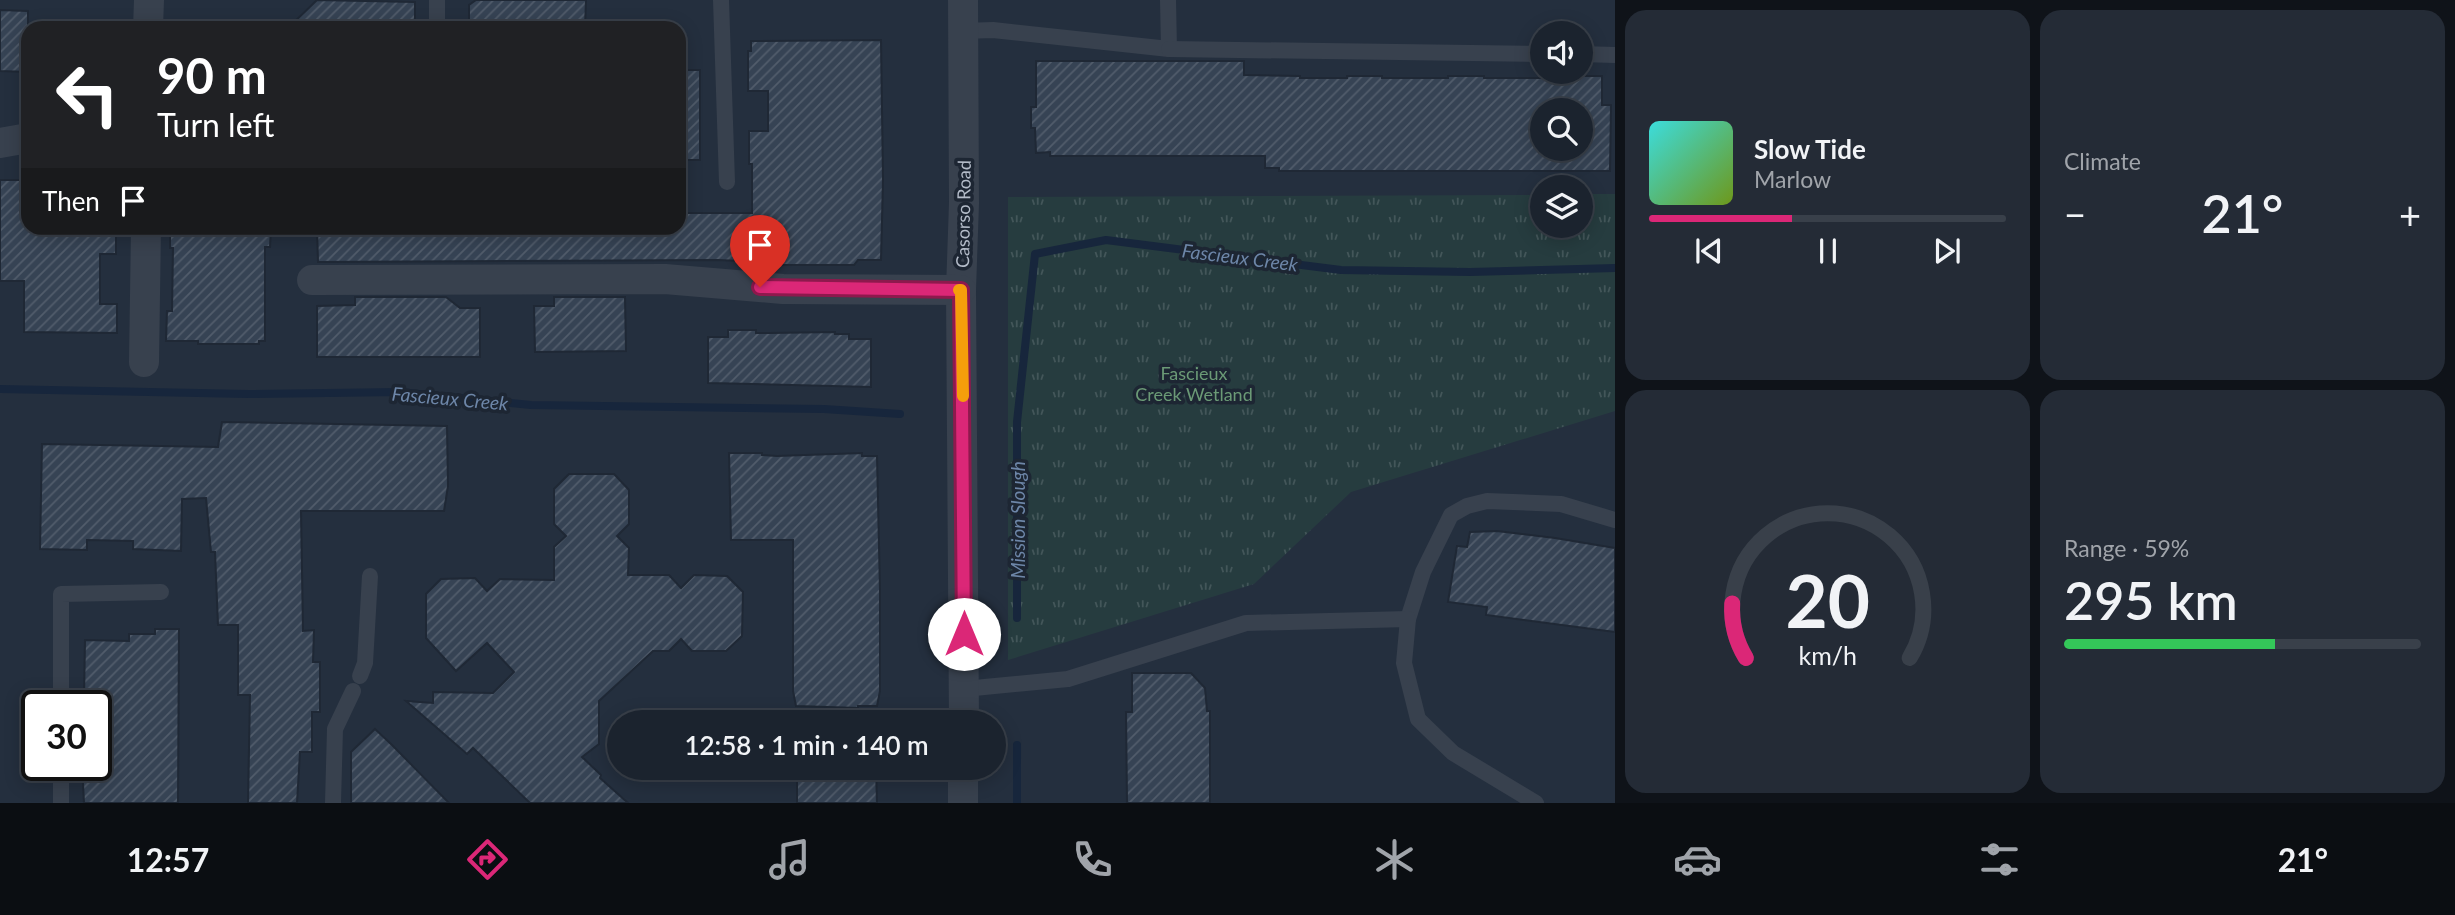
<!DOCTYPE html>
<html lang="en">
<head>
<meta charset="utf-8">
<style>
  :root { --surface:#1b232e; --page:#242b36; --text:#f1f3f6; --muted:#a0a4aa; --line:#39404a; --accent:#db2777 }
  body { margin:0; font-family:Lato,sans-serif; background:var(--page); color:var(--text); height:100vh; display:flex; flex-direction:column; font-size:26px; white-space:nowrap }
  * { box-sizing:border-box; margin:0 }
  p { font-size:23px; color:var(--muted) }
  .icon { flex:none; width:38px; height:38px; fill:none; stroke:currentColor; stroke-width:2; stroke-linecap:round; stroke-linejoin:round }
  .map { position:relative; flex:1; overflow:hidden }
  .drawer { display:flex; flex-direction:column; gap:10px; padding:10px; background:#0f1319; width:840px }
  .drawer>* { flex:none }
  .guide { position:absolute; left:21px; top:21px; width:665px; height:214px; border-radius:21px; box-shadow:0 4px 18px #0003,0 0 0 2px var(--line); background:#202124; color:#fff; overflow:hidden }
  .tools { position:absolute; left:1530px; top:21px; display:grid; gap:14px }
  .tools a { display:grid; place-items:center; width:63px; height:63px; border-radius:50%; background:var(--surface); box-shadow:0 4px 18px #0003,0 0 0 2px var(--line); font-size:35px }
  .speed { position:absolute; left:21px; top:690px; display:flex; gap:14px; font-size:35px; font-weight:700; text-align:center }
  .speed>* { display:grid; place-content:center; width:91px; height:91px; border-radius:50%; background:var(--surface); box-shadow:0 4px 18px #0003,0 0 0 2px var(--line); line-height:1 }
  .speed .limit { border:4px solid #111; border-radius:10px; background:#fff; color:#111 }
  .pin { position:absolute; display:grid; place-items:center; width:60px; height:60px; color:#fff; margin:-72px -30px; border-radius:50% 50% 50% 0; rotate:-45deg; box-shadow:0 0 7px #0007 }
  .pin .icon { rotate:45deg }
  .me { position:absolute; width:77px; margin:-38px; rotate:0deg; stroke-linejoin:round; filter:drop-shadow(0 0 5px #0008) }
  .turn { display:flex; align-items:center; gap:24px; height:147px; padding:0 21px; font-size:32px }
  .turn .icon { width:91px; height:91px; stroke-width:2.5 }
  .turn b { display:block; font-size:49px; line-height:60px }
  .then { display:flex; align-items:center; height:66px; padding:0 21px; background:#0003; gap:14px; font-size:26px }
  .big { font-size:52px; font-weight:600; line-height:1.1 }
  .drawer .widget { flex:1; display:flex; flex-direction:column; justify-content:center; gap:10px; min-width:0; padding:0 24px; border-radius:21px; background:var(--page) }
  .drawer .dial { align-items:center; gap:0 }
  .dial svg { height:182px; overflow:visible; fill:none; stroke:var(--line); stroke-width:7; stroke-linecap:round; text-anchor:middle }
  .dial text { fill:var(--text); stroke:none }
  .song { display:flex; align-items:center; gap:21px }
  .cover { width:84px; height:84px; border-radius:10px; background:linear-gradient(135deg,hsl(180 70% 55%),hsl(80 70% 35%)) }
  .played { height:7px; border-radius:4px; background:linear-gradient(90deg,var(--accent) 40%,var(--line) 40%) }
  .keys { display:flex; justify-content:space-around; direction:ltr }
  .heat { display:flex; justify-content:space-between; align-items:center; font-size:38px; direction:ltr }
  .charge { height:10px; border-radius:5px; background:linear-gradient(90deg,#34c759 59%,var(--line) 0) }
  .drawer .tiles { flex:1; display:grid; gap:10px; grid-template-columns:repeat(2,1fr) }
  .trip { position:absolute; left:607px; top:710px; width:399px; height:70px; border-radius:35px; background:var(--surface); box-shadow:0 4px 18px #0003,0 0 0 2px var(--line); font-weight:600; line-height:70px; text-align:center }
  .tabs { display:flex; height:112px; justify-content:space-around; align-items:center; background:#0b0e12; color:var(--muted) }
  .tabs .icon { width:49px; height:49px }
  .tabs .current { color:var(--accent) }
  .tabs b { font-size:32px; color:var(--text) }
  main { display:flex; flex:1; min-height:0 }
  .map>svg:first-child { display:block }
</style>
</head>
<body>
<main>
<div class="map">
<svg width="1615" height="803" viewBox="0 0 1615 803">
  <defs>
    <pattern id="park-tufts" width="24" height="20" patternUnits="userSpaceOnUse" patternTransform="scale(1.75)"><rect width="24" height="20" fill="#263c3f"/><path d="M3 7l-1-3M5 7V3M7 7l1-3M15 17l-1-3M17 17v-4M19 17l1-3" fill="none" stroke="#435659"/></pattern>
    <pattern id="building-hatch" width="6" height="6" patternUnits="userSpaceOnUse" patternTransform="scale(1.75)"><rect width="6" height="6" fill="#364354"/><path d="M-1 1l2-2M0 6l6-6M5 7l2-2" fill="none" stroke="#515c6b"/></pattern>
  </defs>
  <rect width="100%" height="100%" fill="#242f3e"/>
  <!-- park -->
  <path fill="url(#park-tufts)" d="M1580 194H1615V411L1351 492 1254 584 1008 660V197L1542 195V226H1580Z"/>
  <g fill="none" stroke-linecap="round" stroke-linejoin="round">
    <!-- stream -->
    <g stroke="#17263c" stroke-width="8">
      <path d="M0 389 248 394 399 392 531 405 824 409 900 414"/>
      <path d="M1017 618V422L1035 254 1106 240 1341 270 1470 272 1615 268"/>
      <path d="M1017 803V745"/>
    </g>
  </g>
  <!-- building -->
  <g fill="url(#building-hatch)" stroke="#1f2835" stroke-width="2" fill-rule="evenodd">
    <path d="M317 0 415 2V28H288Z"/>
    <path d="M476 0H586L585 28H469V5Z"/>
    <path d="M0 10 28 11V72L0 71Z"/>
    <path d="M881 40 883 180 881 260H858L854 265H745L740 261 718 260 318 262 317 228H679V213H752V164H749V131H768V91H748V51H751V41Z"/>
    <path d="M1036 61H1244V75L1300 76V78H1347V76H1382V78H1448V76H1484V78H1566V76H1602V105H1611L1610 171H1279V168H1265V156H1050V152L1036 153 1035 128H1031V107H1036ZM1542 110H1580V149H1542Z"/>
    <rect x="679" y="70" width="21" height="90"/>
    <path d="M0 180H28V228H116V254H100V304H117V333L24 332V281H0Z"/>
    <path d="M170 228H271L270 247H265V341H259V344H198V341H166L167 311H172L173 248H170Z"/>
    <path d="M355 297H446L460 308H480V357H317V306L355 305Z"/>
    <path d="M554 297H625L626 351 535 352 534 306H554Z"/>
    <path d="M728 330H756V333H770L835 332V334H849V339H871V387L708 383V337H728Z"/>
    <path d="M222 422 447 426 448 486 444 511H301L303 631 314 630 313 662H320V712H312V752H300L297 803H248L250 695H238V625H218L215 552H211L206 498 182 499 181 551 133 549V541L87 540V550L40 549 42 444 218 447Z"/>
    <path d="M729 453H762V455L777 456 862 453V456H877L880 590V691L877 706H858V708L796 706 793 691V540H731Z"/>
    <path d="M569 474H614L629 490V524L617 536 629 548 628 575H669L681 588 694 575 727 576 743 592 742 636 726 651H692L681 639 669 651H653L599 701V744L582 757 601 775 600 778 628 803H530L473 748 467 754 406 701 433 703V692L493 693 514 672 487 643 456 671 426 638V594L441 579 475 578 487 591 500 579 554 580V547L566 536 554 524V489Z"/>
    <path d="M1497 531 1555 538 1615 548V632L1486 615 1487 607 1448 602 1457 546 1467 547 1470 532Z"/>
    <path d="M155 629H179L178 803H84L82 765H96V705H86L84 698 85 640 129 641V634H155Z"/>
    <path d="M1132 673H1191L1205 688 1207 711H1210V803H1127L1126 712H1132Z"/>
    <path d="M375 729 392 745 449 803H351V752Z"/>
    <path d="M797 768H876L877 803H797Z"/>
  </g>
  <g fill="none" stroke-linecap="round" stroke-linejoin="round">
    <!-- service -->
    <g stroke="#38414e" stroke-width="16">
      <path d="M437 0V28"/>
      <path d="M721 0 727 182"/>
      <path d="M963 31 993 30 1169 49 1168 0"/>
      <path d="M1169 49 1542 54"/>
      <path d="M1580 54 1615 55"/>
      <path d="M1408 619 1423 572 1451 515 1467 506 1487 501 1561 504 1615 520"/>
      <path d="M360 676 365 663 370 576"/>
      <path d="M964 689 1068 679 1246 623 1408 619 1404 663 1418 719 1453 753 1536 803"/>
      <path d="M61 705V594L161 592"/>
      <path d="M61 803V765"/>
      <path d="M333 803 335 729 353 691"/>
    </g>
    <!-- minor -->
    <g stroke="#38414e" stroke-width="30">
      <path d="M963 0 964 203 961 290 964 723"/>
      <path d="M148 28 149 0"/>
      <path d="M0 143 28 138"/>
      <path d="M312 280 665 279 783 289 961 290"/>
      <path d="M144 362 146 228"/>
      <path d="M963 803V768"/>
    </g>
  </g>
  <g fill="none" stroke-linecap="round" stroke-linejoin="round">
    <defs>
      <path id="route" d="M760 287 961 290 964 634"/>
    </defs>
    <!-- route casing -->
    <use href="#route" stroke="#8e194d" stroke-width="18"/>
    <!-- route -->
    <use href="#route" stroke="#db2777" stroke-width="12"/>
    <!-- slow -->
    <path stroke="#f59e0b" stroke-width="12" d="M959 290H961L963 396"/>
  </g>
  <g text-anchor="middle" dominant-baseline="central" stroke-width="7" stroke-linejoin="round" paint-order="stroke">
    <!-- street labels -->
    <g font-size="18" fill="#b4bcc9" stroke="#1d2633">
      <text transform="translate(963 214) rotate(-89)">Casorso Road</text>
    </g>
    <!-- park labels -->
    <g font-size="18" fill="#6b9a76" stroke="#1d2633">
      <text x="1194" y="373">Fascieux<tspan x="1194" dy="21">Creek Wetland</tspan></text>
    </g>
    <!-- water labels -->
    <g font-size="19" font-style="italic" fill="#6d86a8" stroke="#1d2633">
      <text transform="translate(1240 257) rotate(7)">Fascieux Creek</text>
      <text transform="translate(450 398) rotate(5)">Fascieux Creek</text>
      <text transform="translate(1017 520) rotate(-90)">Mission Slough</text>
    </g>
  </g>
</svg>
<div class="tools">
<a><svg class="icon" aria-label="sound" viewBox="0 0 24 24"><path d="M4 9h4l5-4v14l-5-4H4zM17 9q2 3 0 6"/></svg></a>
<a><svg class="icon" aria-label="search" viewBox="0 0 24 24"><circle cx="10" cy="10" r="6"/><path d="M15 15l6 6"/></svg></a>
<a><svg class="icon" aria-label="layers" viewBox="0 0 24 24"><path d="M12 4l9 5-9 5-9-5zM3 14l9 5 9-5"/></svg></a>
</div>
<div class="speed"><div class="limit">30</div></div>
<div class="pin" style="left:760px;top:287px;background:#d93025"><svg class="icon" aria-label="arrive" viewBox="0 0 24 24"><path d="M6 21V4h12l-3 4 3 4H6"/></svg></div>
<svg class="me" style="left:964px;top:634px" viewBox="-20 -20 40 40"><circle r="19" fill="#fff"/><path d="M0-13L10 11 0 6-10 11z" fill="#db2777"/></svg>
<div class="trip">12:58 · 1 min · 140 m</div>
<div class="guide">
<div class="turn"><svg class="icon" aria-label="left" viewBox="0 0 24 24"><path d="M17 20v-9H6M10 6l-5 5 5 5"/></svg><div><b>90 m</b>Turn left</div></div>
<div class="then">Then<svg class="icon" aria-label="arrive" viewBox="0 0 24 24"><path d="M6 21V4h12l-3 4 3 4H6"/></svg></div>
</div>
</div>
<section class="drawer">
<div class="tiles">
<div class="widget">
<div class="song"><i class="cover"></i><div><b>Slow Tide</b><p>Marlow</p></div></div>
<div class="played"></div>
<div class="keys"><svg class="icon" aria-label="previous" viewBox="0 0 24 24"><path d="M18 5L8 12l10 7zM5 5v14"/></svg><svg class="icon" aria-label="pause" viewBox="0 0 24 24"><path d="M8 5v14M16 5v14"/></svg><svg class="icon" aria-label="next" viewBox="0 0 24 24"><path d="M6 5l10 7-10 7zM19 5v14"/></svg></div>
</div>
<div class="widget"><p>Climate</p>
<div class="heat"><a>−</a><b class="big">21°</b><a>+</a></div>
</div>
<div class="widget dial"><svg viewBox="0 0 100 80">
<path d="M14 69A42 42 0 1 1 86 69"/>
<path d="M14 69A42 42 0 0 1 8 45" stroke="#db2777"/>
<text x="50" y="56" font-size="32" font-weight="700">20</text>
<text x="50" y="72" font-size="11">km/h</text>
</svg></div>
<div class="widget"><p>Range · 59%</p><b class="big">295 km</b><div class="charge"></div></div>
</div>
</section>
</main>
<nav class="tabs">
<b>12:57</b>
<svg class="icon current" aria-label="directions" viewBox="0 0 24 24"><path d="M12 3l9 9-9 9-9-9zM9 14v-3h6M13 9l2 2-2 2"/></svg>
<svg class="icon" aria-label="music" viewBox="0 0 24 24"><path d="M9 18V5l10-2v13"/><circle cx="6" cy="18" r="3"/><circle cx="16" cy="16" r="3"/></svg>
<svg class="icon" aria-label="phone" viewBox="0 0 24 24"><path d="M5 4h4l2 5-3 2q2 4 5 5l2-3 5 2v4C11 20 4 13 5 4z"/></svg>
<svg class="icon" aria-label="climate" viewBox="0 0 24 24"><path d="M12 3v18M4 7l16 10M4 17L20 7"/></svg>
<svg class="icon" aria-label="car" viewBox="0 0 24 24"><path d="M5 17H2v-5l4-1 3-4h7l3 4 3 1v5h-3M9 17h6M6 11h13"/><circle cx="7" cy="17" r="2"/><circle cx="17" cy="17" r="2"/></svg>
<svg class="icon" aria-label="filters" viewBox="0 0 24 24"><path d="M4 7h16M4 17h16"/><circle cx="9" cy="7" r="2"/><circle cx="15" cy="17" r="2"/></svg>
<b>21°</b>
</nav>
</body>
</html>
